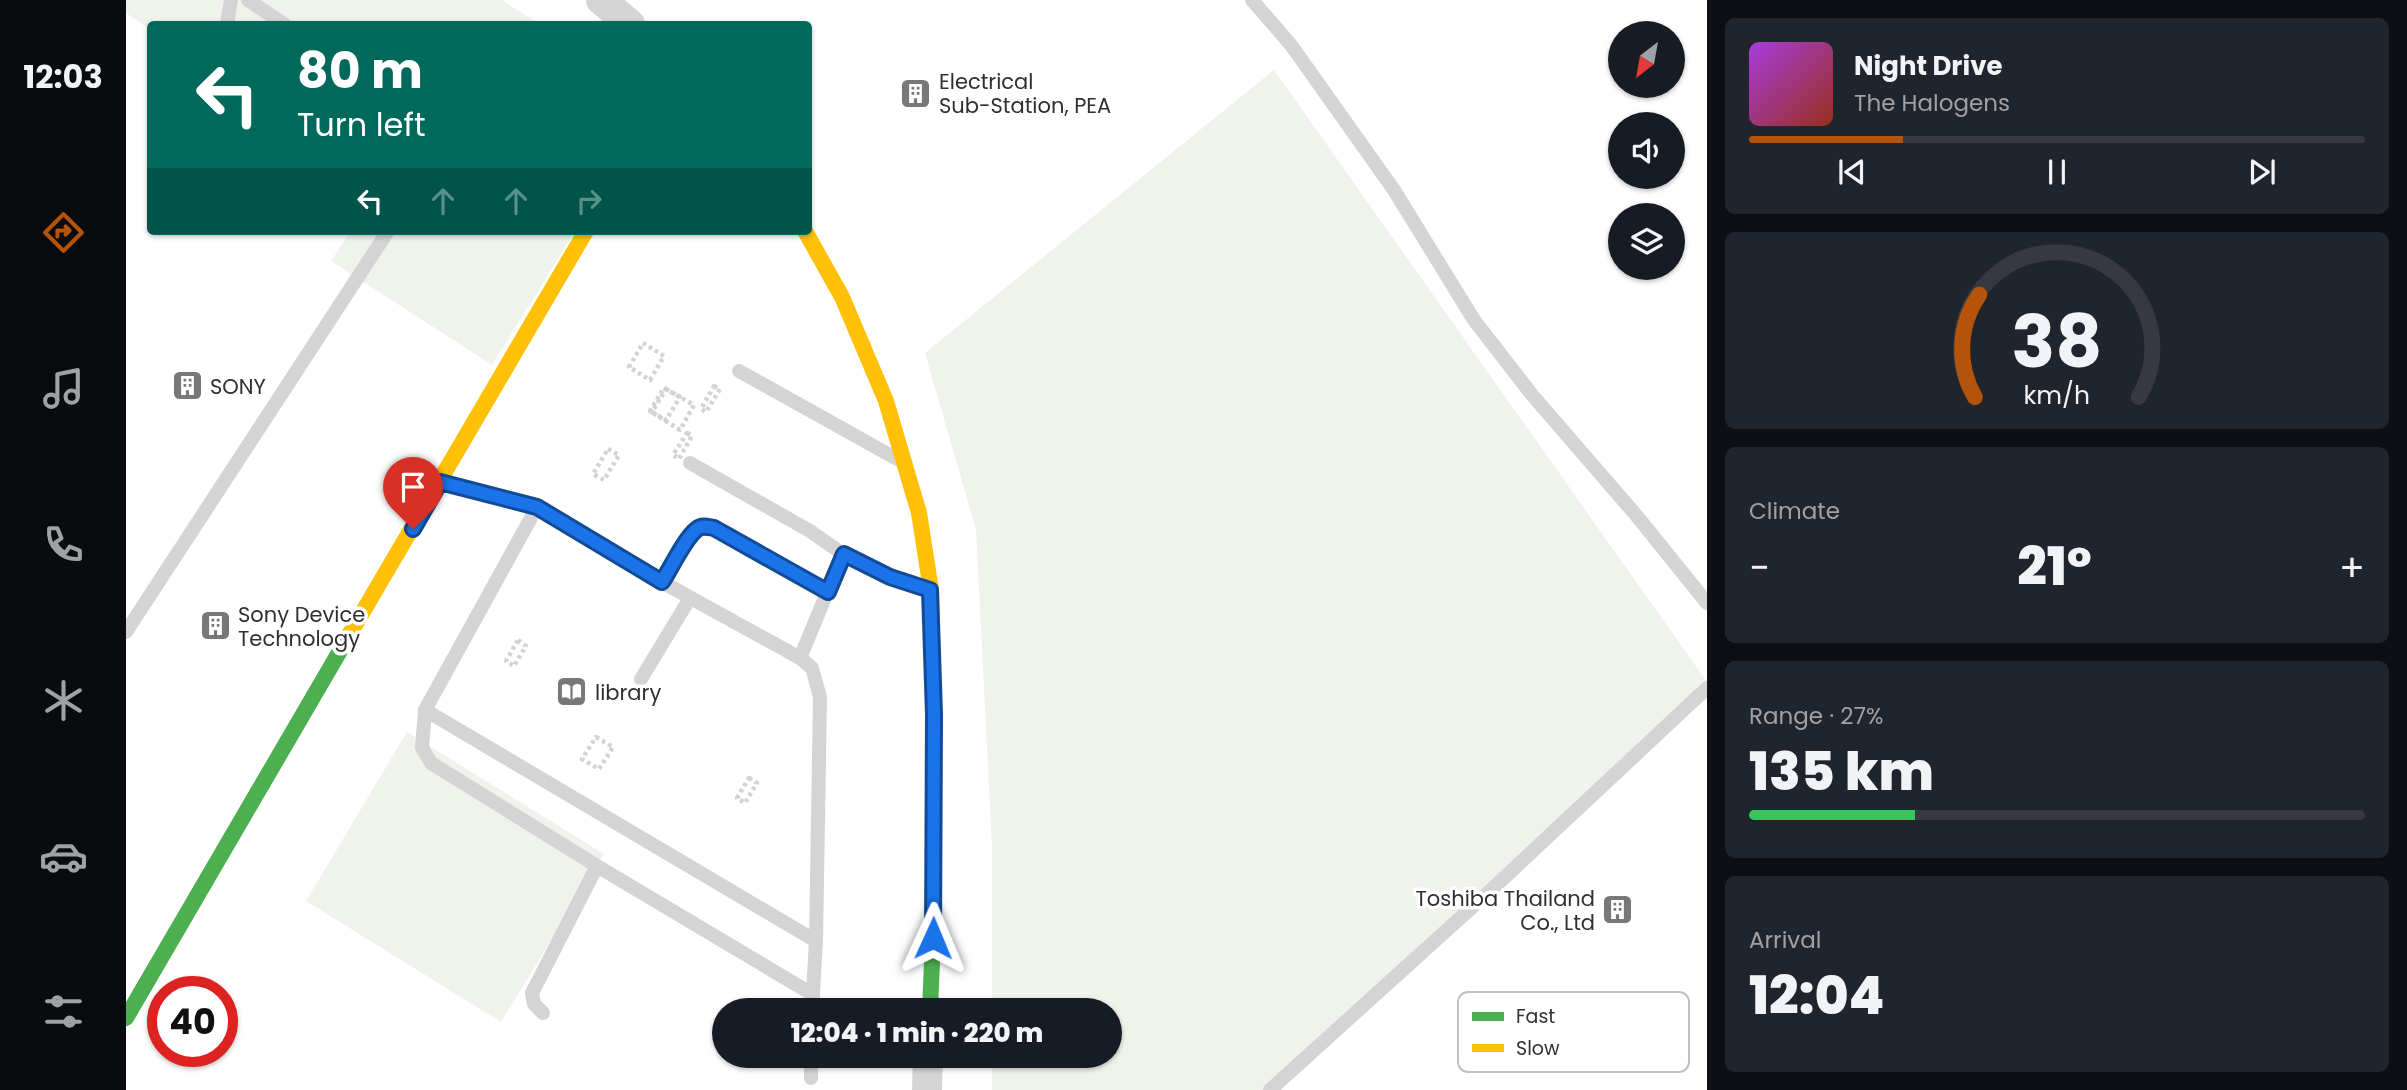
<!DOCTYPE html>
<html lang="en">
<head>
<meta charset="utf-8">
<style>
  :root { --surface:#171b24; --page:#20242c; --text:#f1f3f6; --muted:#9ea1a6; --line:#363941; --accent:#b45309 }
  body { margin:0; font-family:Poppins,sans-serif; background:var(--page); color:var(--text); height:100vh; display:flex; flex-direction:column; font-size:26px; white-space:nowrap }
  * { box-sizing:border-box; margin:0 }
  p { font-size:23px; color:var(--muted) }
  .icon { flex:none; width:38px; height:38px; fill:none; stroke:currentColor; stroke-width:2; stroke-linecap:round; stroke-linejoin:round }
  .map { position:relative; flex:1; overflow:hidden }
  .sheet { display:flex; flex-direction:column; gap:18px; padding:18px; background:#0d0f14; width:700px }
  .sheet>* { flex:none }
  .hud { position:absolute; left:21px; top:21px; width:665px; height:214px; border-radius:7px; box-shadow:0 2px 5px #0004; background:#00695c; color:#fff; overflow:hidden }
  .needle { width:46px; rotate:211deg }
  .buttons { position:absolute; left:1482px; top:21px; display:grid; gap:14px }
  .buttons a { display:grid; place-items:center; width:77px; height:77px; border-radius:50%; background:var(--surface); box-shadow:0 2px 5px #0004; font-size:35px }
  .speed { position:absolute; left:21px; top:976px; display:flex; gap:14px; font-size:35px; font-weight:700; text-align:center }
  .speed>* { display:grid; place-content:center; width:91px; height:91px; border-radius:50%; background:var(--surface); box-shadow:0 2px 5px #0004; line-height:1 }
  .speed .limit { border:10px solid #d22; background:#fff; color:#111 }
  .pin { position:absolute; display:grid; place-items:center; width:60px; height:60px; color:#fff; margin:-72px -30px; border-radius:50% 50% 50% 0; rotate:-45deg; box-shadow:0 0 7px #0007 }
  .pin .icon { rotate:45deg }
  .me { position:absolute; width:77px; margin:-38px; rotate:1deg; stroke-linejoin:round; filter:drop-shadow(0 0 5px #0008) }
  .turn { display:flex; align-items:center; gap:24px; height:147px; padding:0 35px; font-size:32px }
  .turn .icon { width:91px; height:91px; stroke-width:2.5 }
  .turn b { display:block; font-size:49px; line-height:60px }
  .lanes { display:flex; align-items:center; height:66px; padding:0 35px; background:#0003; justify-content:center; gap:35px; direction:ltr }
  .lanes .off { opacity:.35 }
  .big { font-size:52px; font-weight:800; line-height:1.1 }
  .sheet .widget { flex:1; display:flex; flex-direction:column; justify-content:center; gap:10px; min-width:0; padding:0 24px; border-radius:10px; background:var(--page) }
  .sheet .dial { align-items:center; gap:0 }
  .dial svg { height:182px; overflow:visible; fill:none; stroke:var(--line); stroke-width:7; stroke-linecap:round; text-anchor:middle }
  .dial text { fill:var(--text); stroke:none }
  .song { display:flex; align-items:center; gap:21px }
  .cover { width:84px; height:84px; border-radius:10px; background:linear-gradient(135deg,hsl(280 70% 55%),hsl(10 70% 35%)) }
  .played { height:7px; border-radius:4px; background:linear-gradient(90deg,var(--accent) 25%,var(--line) 25%) }
  .keys { display:flex; justify-content:space-around; direction:ltr }
  .heat { display:flex; justify-content:space-between; align-items:center; font-size:38px; direction:ltr }
  .charge { height:10px; border-radius:5px; background:linear-gradient(90deg,#34c759 27%,var(--line) 0) }
  .trip { position:absolute; left:586px; top:998px; width:410px; height:70px; border-radius:35px; background:var(--surface); box-shadow:0 2px 5px #0004; font-weight:800; line-height:70px; text-align:center }
  main { display:flex; flex:1; min-height:0 }
  .tab-bar { display:flex; flex-direction:column; width:126px; justify-content:space-around; align-items:center; background:#090b0e; color:var(--muted) }
  .tab-bar .icon { width:49px; height:49px }
  .tab-bar .current { color:var(--accent) }
  .tab-bar b { font-size:32px; color:var(--text) }
  .map>svg:first-child { display:block }
</style>
</head>
<body>
<main>
<nav class="tab-bar">
<b>12:03</b>
<svg class="icon current" aria-label="directions" viewBox="0 0 24 24"><path d="M12 3l9 9-9 9-9-9zM9 14v-3h6M13 9l2 2-2 2"/></svg>
<svg class="icon" aria-label="music" viewBox="0 0 24 24"><path d="M9 18V5l10-2v13"/><circle cx="6" cy="18" r="3"/><circle cx="16" cy="16" r="3"/></svg>
<svg class="icon" aria-label="phone" viewBox="0 0 24 24"><path d="M5 4h4l2 5-3 2q2 4 5 5l2-3 5 2v4C11 20 4 13 5 4z"/></svg>
<svg class="icon" aria-label="climate" viewBox="0 0 24 24"><path d="M12 3v18M4 7l16 10M4 17L20 7"/></svg>
<svg class="icon" aria-label="car" viewBox="0 0 24 24"><path d="M5 17H2v-5l4-1 3-4h7l3 4 3 1v5h-3M9 17h6M6 11h13"/><circle cx="7" cy="17" r="2"/><circle cx="17" cy="17" r="2"/></svg>
<svg class="icon" aria-label="filters" viewBox="0 0 24 24"><path d="M4 7h16M4 17h16"/><circle cx="9" cy="7" r="2"/><circle cx="15" cy="17" r="2"/></svg>
</nav>
<div class="map">
<svg width="1581" height="1090" viewBox="0 0 1581 1090">
  <rect width="100%" height="100%" fill="#fff"/>
  <!-- green -->
  <g fill="#f0f2ec">
    <path d="M0 0H376L413 24H24V29L0 13Z"/>
    <path d="M1148 70 1581 682 1143 1090H866V1055H984V1010H866V845L850 530 799 353Z"/>
    <path d="M225 231H449L366 365 205 261Z"/>
    <path d="M281 732 478 854 375 1022 180 901Z"/>
  </g>
  <g fill="none" stroke-linecap="round" stroke-linejoin="round">
    <!-- path -->
    <g stroke="#d3d3d3" stroke-width="4.5" stroke-dasharray="3.5 3.5" stroke-linecap="butt">
      <path d="M517 343 538 356 524 380 503 367Z"/>
      <path d="M588 386 594 389 580 412 575 409Z"/>
      <path d="M538 388 568 405 554 430 524 411Z"/>
      <path d="M540 389 554 397 540 420 526 412Z"/>
      <path d="M561 433 566 436 553 459 547 455Z"/>
      <path d="M482 449 493 455 478 480 467 474Z"/>
      <path d="M392 640 400 646 388 666 380 661Z"/>
      <path d="M470 737 487 747 473 769 456 759Z"/>
      <path d="M623 778 631 783 619 803 611 798Z"/>
    </g>
    <!-- lane -->
    <g stroke="#d4d4d4" stroke-width="14">
      <path d="M122 0 158 24"/>
      <path d="M1126 0 1165 45 1268 190 1348 320 1407 396 1510 515 1581 603"/>
      <path d="M101 24 105 0"/>
      <path d="M613 371 771 459"/>
      <path d="M564 463 684 531 717 554 674 658"/>
      <path d="M314 483 411 507 536 582 674 658 686 668 694 697 690 941 686 1010"/>
      <path d="M411 507 299 710 296 748 305 763 471 866 686 994"/>
      <path d="M717 554 764 577 803 590"/>
      <path d="M536 582C545 568 558 538 571 529 576 525 582 527 588 528L702 592"/>
      <path d="M0 632 262 231"/>
      <path d="M515 679 564 598"/>
      <path d="M299 710 690 941"/>
      <path d="M417 1013 408 1004 406 993 471 866"/>
      <path d="M685 1078V1055"/>
      <path d="M1144 1090 1364 891 1581 688"/>
    </g>
    <!-- street -->
    <g stroke="#d4d4d4" stroke-width="30">
      <path d="M475 0 504 24"/>
      <path d="M801 1090 802 1055"/>
    </g>
    <!-- fast -->
    <g stroke="#4caf50" stroke-width="16">
      <path d="M804 1010 808 914V711"/>
      <path d="M0 1018 225 632"/>
    </g>
    <!-- slow -->
    <g stroke="#ffc107" stroke-width="16">
      <path d="M679 231 716 297 760 401 793 513 805 590 808 711"/>
      <path d="M225 632 460 231"/>
    </g>
  </g>
  <g fill="none" stroke-linecap="round" stroke-linejoin="round">
    <defs>
      <path id="route" d="M287 529 314 482 411 507 536 582C545 568 559 538 571 529 576 525 582 527 588 528L702 592 718 554 764 577 804 590 808 715 807 938"/>
    </defs>
    <!-- route casing -->
    <use href="#route" stroke="#114b97" stroke-width="18"/>
    <!-- route -->
    <use href="#route" stroke="#1a73e8" stroke-width="12"/>
  </g>
  <!-- icons -->
  <defs>
    <symbol id="building-square" viewBox="-11 -11 22 22"><rect x="-9" y="-9" width="18" height="18" rx="4" fill="#787878" stroke="#fff"/><path d="M-4-6H4V6H1V3H-1V6H-4ZM-2.5-4.3h1.7v1.8h-1.7ZM.8-4.3h1.7v1.8H.8ZM-2.5-1h1.7V.8h-1.7ZM.8-1h1.7V.8H.8Z" fill="#fff"/></symbol>
    <symbol id="library-square" viewBox="-11 -11 22 22"><rect x="-9" y="-9" width="18" height="18" rx="4" fill="#787878" stroke="#fff"/><path d="M-6-4Q-3-5.5-.7-3.5V5Q-3 3-6 4ZM6-4Q3-5.5 .7-3.5V5Q3 3 6 4Z" fill="#fff"/></symbol>
  </defs>
  <g fill-rule="evenodd">
    <use href="#building-square" x="772" y="76" width="35" height="35"/>
    <use href="#building-square" x="44" y="368" width="35" height="35"/>
    <use href="#building-square" x="72" y="608" width="35" height="35"/>
    <use href="#library-square" x="428" y="674" width="35" height="35"/>
    <use href="#building-square" x="1474" y="892" width="35" height="35"/>
  </g>
  <g text-anchor="middle" dominant-baseline="central" stroke-width="7" stroke-linejoin="round" paint-order="stroke">
    <!-- poi labels -->
    <g font-size="21" fill="#303030" stroke="#fff" text-anchor="start">
      <text x="813" y="81">Electrical<tspan x="813" dy="24">Sub-Station, PEA</tspan></text>
      <text x="84" y="386">SONY</text>
      <text x="112" y="614">Sony Device<tspan x="112" dy="24">Technology</tspan></text>
      <text x="469" y="692">library</text>
      <text x="1469" y="898" text-anchor="end">Toshiba Thailand<tspan x="1469" dy="24">Co., Ltd</tspan></text>
    </g>
  </g>
  <!-- legend -->
  <rect x="1332" y="992" width="231" height="80" rx="10" fill="#fff" stroke="#c1c1c1" stroke-width="2"/>
  <rect x="1346" y="1012" width="32" height="9" fill="#4caf50"/>
  <rect x="1346" y="1044" width="32" height="8" fill="#ffc107"/>
  <g font-size="19" fill="#303030">
    <text x="1390" y="1023">Fast</text>
    <text x="1390" y="1055">Slow</text>
  </g>
</svg>
<div class="buttons">
<a><svg class="needle" viewBox="-14 -14 28 28"><path d="M0-13l5 13h-10z" fill="#e53935"/><path d="M0 13l5-13h-10z" fill="#9ea1a6"/></svg></a>
<a><svg class="icon" aria-label="sound" viewBox="0 0 24 24"><path d="M4 9h4l5-4v14l-5-4H4zM17 9q2 3 0 6"/></svg></a>
<a><svg class="icon" aria-label="layers" viewBox="0 0 24 24"><path d="M12 4l9 5-9 5-9-5zM3 14l9 5 9-5"/></svg></a>
</div>
<div class="speed"><div class="limit">40</div></div>
<div class="pin" style="left:287px;top:529px;background:#d93025"><svg class="icon" aria-label="arrive" viewBox="0 0 24 24"><path d="M6 21V4h12l-3 4 3 4H6"/></svg></div>
<svg class="me" style="left:807px;top:938px" viewBox="-20 -20 40 40"><path d="M0-17L14 15 0 8-14 15z" fill="#1a73e8" stroke="#fff" stroke-width="4"/></svg>
<div class="trip">12:04 · 1 min · 220 m</div>
<div class="hud">
<div class="turn"><svg class="icon" aria-label="left" viewBox="0 0 24 24"><path d="M17 20v-9H6M10 6l-5 5 5 5"/></svg><div><b>80 m</b>Turn left</div></div>
<div class="lanes"><svg class="icon" aria-label="left" viewBox="0 0 24 24"><path d="M17 20v-9H6M10 6l-5 5 5 5"/></svg><svg class="icon off" aria-label="ahead" viewBox="0 0 24 24"><path d="M12 20V5M6 11l6-6 6 6"/></svg><svg class="icon off" aria-label="ahead" viewBox="0 0 24 24"><path d="M12 20V5M6 11l6-6 6 6"/></svg><svg class="icon off" aria-label="right" viewBox="0 0 24 24"><path d="M7 20v-9h11M14 6l5 5-5 5"/></svg></div>
</div>
</div>
<section class="sheet">
<div class="widget">
<div class="song"><i class="cover"></i><div><b>Night Drive</b><p>The Halogens</p></div></div>
<div class="played"></div>
<div class="keys"><svg class="icon" aria-label="previous" viewBox="0 0 24 24"><path d="M18 5L8 12l10 7zM5 5v14"/></svg><svg class="icon" aria-label="pause" viewBox="0 0 24 24"><path d="M8 5v14M16 5v14"/></svg><svg class="icon" aria-label="next" viewBox="0 0 24 24"><path d="M6 5l10 7-10 7zM19 5v14"/></svg></div>
</div>
<div class="widget dial"><svg viewBox="0 0 100 80">
<path d="M14 69A42 42 0 1 1 86 69"/>
<path d="M14 69A42 42 0 0 1 16 24" stroke="#b45309"/>
<text x="50" y="56" font-size="32" font-weight="700">38</text>
<text x="50" y="72" font-size="11">km/h</text>
</svg></div>
<div class="widget"><p>Climate</p>
<div class="heat"><a>−</a><b class="big">21°</b><a>+</a></div>
</div>
<div class="widget"><p>Range · 27%</p><b class="big">135 km</b><div class="charge"></div></div>
<div class="widget"><p>Arrival</p><b class="big">12:04</b></div>
</section>
</main>
</body>
</html>
